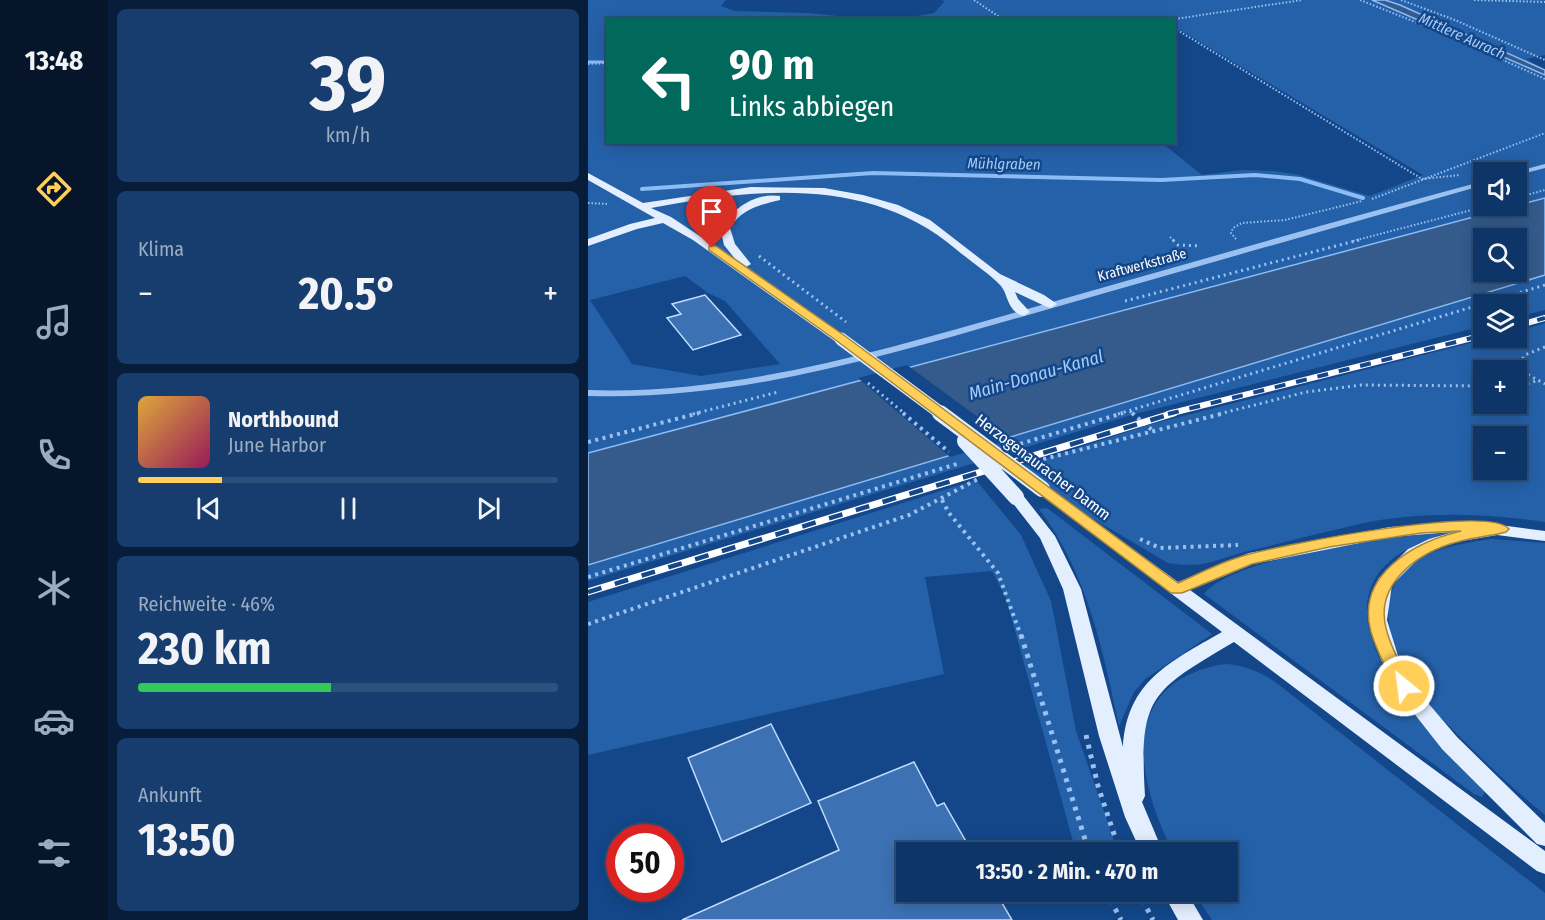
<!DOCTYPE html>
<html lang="de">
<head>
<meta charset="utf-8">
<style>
  :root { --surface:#0e3568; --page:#173d6e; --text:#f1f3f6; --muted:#9babc0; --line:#2e507c; --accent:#ffcf59 }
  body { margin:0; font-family:"Fira Sans Condensed",sans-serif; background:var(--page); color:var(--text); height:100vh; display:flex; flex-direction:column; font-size:22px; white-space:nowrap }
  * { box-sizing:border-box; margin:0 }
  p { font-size:20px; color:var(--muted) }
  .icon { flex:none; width:33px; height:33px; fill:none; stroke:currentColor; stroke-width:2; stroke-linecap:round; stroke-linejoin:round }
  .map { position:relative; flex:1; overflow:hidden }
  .details { display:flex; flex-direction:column; gap:9px; padding:9px; background:#081d39; width:480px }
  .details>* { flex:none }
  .top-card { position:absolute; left:18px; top:18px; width:570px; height:126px; border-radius:0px; box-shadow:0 3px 15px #0003,0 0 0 2px var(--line); background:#00695c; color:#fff; overflow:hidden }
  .buttons { position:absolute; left:885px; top:162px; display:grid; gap:12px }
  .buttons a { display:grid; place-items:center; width:54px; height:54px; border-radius:0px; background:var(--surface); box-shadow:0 3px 15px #0003,0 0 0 2px var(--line); font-size:30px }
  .speed { position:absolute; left:18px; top:824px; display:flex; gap:12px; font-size:30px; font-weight:700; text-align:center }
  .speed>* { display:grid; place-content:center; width:78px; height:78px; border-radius:50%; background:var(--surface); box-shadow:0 3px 15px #0003,0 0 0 2px var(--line); line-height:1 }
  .speed .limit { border:9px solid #d22; background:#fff; color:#111 }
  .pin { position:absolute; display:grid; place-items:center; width:51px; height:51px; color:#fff; margin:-62px -26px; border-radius:50% 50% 50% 0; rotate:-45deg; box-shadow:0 0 6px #0007 }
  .pin .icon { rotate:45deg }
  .me { position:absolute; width:66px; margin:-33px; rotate:331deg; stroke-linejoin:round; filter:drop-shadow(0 0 4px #0008) }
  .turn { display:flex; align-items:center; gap:21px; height:126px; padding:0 24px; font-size:27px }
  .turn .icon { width:78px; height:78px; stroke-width:2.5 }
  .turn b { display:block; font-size:42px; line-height:51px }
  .big { font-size:45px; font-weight:700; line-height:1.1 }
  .details .card { flex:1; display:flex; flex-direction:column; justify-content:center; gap:9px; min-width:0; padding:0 21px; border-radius:9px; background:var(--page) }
  .details .dial { align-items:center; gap:0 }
  .dial b { font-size:78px; line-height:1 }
  .song { display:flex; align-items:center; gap:18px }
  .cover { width:72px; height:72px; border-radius:9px; background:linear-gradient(135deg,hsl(40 70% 55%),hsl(330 70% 35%)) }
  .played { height:6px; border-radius:3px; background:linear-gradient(90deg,var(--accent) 20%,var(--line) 20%) }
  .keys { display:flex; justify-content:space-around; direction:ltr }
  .heat { display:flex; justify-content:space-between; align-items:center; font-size:33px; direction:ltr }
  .charge { height:9px; border-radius:4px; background:linear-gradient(90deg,#34c759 46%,var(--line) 0) }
  .trip { position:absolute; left:308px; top:842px; width:342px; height:60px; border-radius:0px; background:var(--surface); box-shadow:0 3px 15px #0003,0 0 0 2px var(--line); font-weight:700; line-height:60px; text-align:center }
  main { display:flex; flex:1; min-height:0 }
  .menu { display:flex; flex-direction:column; width:108px; justify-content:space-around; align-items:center; background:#06152a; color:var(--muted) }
  .menu .icon { width:42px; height:42px }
  .menu .on { color:var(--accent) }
  .menu b { font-size:27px; color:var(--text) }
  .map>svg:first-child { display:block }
</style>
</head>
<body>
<main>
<nav class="menu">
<b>13:48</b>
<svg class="icon on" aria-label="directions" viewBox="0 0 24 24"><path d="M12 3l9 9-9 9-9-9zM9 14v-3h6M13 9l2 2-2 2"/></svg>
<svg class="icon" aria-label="music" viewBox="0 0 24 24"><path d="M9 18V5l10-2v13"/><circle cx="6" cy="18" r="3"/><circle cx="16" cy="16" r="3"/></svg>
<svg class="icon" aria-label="phone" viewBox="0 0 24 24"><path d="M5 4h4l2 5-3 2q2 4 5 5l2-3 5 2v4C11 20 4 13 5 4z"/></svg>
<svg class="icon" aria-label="climate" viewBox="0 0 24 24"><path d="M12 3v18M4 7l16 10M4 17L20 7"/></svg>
<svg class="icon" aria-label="car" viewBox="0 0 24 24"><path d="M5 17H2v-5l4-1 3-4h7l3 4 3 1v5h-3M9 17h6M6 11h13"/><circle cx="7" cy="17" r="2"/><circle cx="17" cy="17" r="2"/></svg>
<svg class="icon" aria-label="filters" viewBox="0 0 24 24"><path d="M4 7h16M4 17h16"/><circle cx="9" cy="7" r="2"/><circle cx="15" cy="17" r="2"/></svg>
</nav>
<section class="details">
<div class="card dial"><b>39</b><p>km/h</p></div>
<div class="card"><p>Klima</p>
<div class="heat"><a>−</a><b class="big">20.5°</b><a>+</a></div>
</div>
<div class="card">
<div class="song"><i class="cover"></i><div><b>Northbound</b><p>June Harbor</p></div></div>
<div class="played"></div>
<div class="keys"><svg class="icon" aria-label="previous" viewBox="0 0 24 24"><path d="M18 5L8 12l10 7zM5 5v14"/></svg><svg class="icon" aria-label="pause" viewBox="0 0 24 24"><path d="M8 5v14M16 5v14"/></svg><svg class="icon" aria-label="next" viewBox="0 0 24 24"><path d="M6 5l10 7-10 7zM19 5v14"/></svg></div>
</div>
<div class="card"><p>Reichweite · 46%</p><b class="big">230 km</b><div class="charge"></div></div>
<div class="card"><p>Ankunft</p><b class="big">13:50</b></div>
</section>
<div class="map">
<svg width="957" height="920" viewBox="0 0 957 920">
  <rect width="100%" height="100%" fill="#13478a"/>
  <!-- green -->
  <g fill="#2561a9" fill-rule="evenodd">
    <path d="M0 0H138L133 6 146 11 219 13 282 19 20 20V142L574 143 614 175 655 170 686 171 711 175 782 196 835 175 587 27 586 20 313 19 346 13 357 1 352 0H957V55L938 59 957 70 935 60 928 61 957 75V198L0 453ZM896 172H928V206H896ZM97 276 120 293 137 301 192 364 113 376 44 364 2 300Z"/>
    <path d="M957 275V310L929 317 928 304H896L895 326 547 414 0 581V565Z"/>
    <path d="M957 323V522C896 513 831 511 771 524 733 533 697 542 660 551 626 560 617 569 580 563L423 470 560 425 902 338H928L929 331ZM896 370H928V404H896ZM896 436H928V470H896Z"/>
    <path d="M388 480 433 535 463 601 488 731 530 852H488L418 598 404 571 337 577 356 674 0 755V602Z"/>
    <path d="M459 508 624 634 557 679 546 692 531 726C515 650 499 572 451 509Z"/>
    <path d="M860 533C690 580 830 723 897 792L894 797 886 794 616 594C644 557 811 534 860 533Z"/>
    <path d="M904 539 957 543V815C925 789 896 761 867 732 856 720 842 709 832 696 806 662 781 597 823 565 846 547 876 543 904 539Z"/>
    <path d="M637 664C657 665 673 672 690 684L957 893V920H624L605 891H639V852H585C547 778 530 681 637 664Z"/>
  </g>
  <!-- water -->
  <g fill="#345b8c" stroke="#8cbcf3" stroke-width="1.5" fill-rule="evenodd">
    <path d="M784 0H797L812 5 957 70V75Z"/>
    <path d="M957 198V275L0 565V453ZM896 238H928V272H896Z"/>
  </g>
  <!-- pier -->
  <path fill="#13478a" d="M319 365 421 440 362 457 270 378Z"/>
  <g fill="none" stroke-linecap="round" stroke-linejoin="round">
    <!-- stream-far1 -->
    <path stroke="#8cbcf3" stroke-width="3" d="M0 62H20"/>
    <!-- stream -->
    <path stroke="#8cbcf3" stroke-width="4" d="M54 189 285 173 573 180 667 175 712 179 775 198"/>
  </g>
  <!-- building -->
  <g fill="#3c71b3" stroke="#c1dbfc" stroke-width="1.5">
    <path d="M117 295 153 335 105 350 79 318 93 314 84 304Z"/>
    <path d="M183 724 223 803 134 842 100 758Z"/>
    <path d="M326 762 349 806 356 803 384 852H318V891H407L424 920H94L251 850 230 801Z"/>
  </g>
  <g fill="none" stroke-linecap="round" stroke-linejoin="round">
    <!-- path-far3 -->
    <g stroke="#9ac1f0" stroke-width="2" stroke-dasharray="1.5 2" stroke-linecap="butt">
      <path d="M386 0 416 20"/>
      <path d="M772 0 855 33 957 79"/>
      <path d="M813 0 867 20 957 60"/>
      <path d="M886 0 957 2"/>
      <path d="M580 20 714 0"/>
      <path d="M586 28 834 179 872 175"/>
      <path d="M0 64 20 63"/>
      <path d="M897 171 920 168"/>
      <path d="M928 198 957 190"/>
      <path d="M784 199 957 133"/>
      <path d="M0 203 20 204"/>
      <path d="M106 213 128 216"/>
      <path d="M582 237 586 241"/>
      <path d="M648 239 643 233 645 228 654 223 697 220 774 201"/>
      <path d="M765 241 899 206"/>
    </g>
    <!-- path-far2 -->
    <g stroke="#9ac1f0" stroke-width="3" stroke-dasharray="2 4" stroke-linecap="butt">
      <path d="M585 240 590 245 612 246"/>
      <path d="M171 256 258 322"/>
      <path d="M537 301 771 240"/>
      <path d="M957 347 937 355 930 366 935 372 957 384"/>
      <path d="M928 387 948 381"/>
      <path d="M542 411 546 414"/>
      <path d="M105 414 190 392"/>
      <path d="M530 414 957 285"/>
      <path d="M631 414 718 392 773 385 896 386"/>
    </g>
    <!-- path-far1 -->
    <g stroke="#9ac1f0" stroke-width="4" stroke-dasharray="3 4.5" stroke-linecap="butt">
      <path d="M544 413 565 431"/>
      <path d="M0 442 111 413"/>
      <path d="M425 446 535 413"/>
      <path d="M448 461 637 413"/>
      <path d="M354 500 361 513 410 573 433 636"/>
      <path d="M552 539 572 548 650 545"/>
      <path d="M0 577 372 463"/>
      <path d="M0 624 321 515 390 479"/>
    </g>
    <!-- path -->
    <g stroke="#9ac1f0" stroke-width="5" stroke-dasharray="4 6" stroke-linecap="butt">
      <path d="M433 635 501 852"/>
      <path d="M498 735 510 786 532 852"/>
      <path d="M518 891 533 920"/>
      <path d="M550 891 565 920"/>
    </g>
    <!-- minor -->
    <g fill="#9ac1f0" fill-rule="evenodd">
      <path d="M957 164V168L930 175 928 176V172H926Z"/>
      <path d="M896 181V185C748 227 601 269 454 311 305 353 156 401 0 396V390C150 395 293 350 436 310 589 267 742 222 896 181Z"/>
    </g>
    <!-- major -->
    <g fill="#e3eeff" fill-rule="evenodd">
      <path d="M0 173 55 203 163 187 236 188 275 195 310 205 342 220 412 274 456 295 469 304 463 308 459 307 427 292 430 299 442 312 436 316C418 311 421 294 412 285 402 274 382 261 369 250 283 176 167 188 63 208L83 217 148 260 136 245 132 228C144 209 168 192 192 196V200C171 205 154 209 142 228L147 244 163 264 158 267 259 339 258 342H248L105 240 75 223 49 229 0 246V239L42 224 67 218 0 180Z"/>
      <path d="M454 484 459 486 590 582 661 553 802 527 882 521 957 531V541L909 535 868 542 842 551 832 557 804 585 799 620 811 659 835 697 869 737 957 823V846L949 844 854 749 821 707 793 660 781 620 790 579 820 549 841 539 865 532 802 537 665 564 602 590 957 851V874L949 871 646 642C563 691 551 696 557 796L554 802 575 852H553L537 817 511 736 475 589 452 538 420 497 422 494H434L467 536 493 589 535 747C539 681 582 662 634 632L449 492 446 489 449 486Z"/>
      <path d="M574 891H598L615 920H590Z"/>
    </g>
    <defs>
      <g id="rail-far1">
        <path d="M928 326 957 318"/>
        <path d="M580 414 896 335"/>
      </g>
      <path id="rail" d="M0 592 586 413"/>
    </defs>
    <!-- rail-far1 casing -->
    <use href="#rail-far1" stroke="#fff" stroke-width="6"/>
    <!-- rail casing -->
    <use href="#rail" stroke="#fff" stroke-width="7"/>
    <!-- rail-far1 -->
    <use href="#rail-far1" stroke="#13478a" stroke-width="4" stroke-dasharray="11" stroke-linecap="butt"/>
    <!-- rail -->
    <use href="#rail" stroke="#13478a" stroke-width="4.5" stroke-dasharray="14" stroke-linecap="butt"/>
    <!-- path-bridge-far1 -->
    <path stroke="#9ac1f0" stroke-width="3" stroke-dasharray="2 4" stroke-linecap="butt" d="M280 383 317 414"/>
    <!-- path-bridge -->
    <path stroke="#9ac1f0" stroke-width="4" stroke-dasharray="3 4.5" stroke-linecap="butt" d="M315 413 361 452"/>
    <!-- major-bridge-far1 -->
    <path stroke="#e3eeff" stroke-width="13" d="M253 339 354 414"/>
    <!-- major-bridge -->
    <g stroke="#e3eeff" stroke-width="16">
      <path d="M352 413 454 489"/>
      <path d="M377 441 428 497"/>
    </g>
  </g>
  <!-- route -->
  <path fill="#ffcf59" stroke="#a6873a" stroke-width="1.5" d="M121 246H128L257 336 590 583C612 573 635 561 658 555 693 545 901 504 921 529L918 532C904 536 888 537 873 541 832 551 784 583 799 632 805 652 815 669 825 686L822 691H810C800 672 789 653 783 632 767 574 827 542 873 531L833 533 741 547 664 564 594 593H583L249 341 121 250Z"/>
  <g text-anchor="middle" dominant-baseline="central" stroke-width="5" stroke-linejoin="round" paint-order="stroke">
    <!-- far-street labels -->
    <g font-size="14" fill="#fff" stroke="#13478a">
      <text transform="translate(554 265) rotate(-15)">Kraftwerkstraße</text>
    </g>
    <!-- far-water labels -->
    <g font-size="15" font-style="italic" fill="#a6cbf7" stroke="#13478a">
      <text transform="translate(874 36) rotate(24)">Mittlere Aurach</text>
      <text transform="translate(416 164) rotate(1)">Mühlgraben</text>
    </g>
    <!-- street labels -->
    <g font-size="16" fill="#fff" stroke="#13478a">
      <text transform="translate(455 467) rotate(37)">Herzogenauracher Damm</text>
    </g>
    <!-- water labels -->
    <g font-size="18" font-style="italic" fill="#a6cbf7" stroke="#13478a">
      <text transform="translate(448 375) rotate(-16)">Main-Donau-Kanal</text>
    </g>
  </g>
</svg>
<div class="buttons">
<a><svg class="icon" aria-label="sound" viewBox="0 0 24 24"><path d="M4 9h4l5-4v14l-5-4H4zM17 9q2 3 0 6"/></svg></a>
<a><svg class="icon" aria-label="search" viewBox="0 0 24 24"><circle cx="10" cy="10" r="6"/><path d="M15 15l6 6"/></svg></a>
<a><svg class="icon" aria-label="layers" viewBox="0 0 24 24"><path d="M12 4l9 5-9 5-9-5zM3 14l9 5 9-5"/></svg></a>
<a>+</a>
<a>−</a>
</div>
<div class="speed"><div class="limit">50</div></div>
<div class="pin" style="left:124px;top:248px;background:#d93025"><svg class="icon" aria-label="arrive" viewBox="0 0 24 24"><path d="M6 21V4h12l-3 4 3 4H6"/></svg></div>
<svg class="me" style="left:816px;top:686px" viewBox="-20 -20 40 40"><circle r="17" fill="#ffcf59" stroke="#fff" stroke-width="3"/><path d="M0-11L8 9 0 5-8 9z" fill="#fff"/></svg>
<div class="trip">13:50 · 2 Min. · 470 m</div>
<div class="top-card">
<div class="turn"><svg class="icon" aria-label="left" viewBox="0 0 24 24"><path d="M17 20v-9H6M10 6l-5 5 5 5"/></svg><div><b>90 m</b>Links abbiegen</div></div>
</div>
</div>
</main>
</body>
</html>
